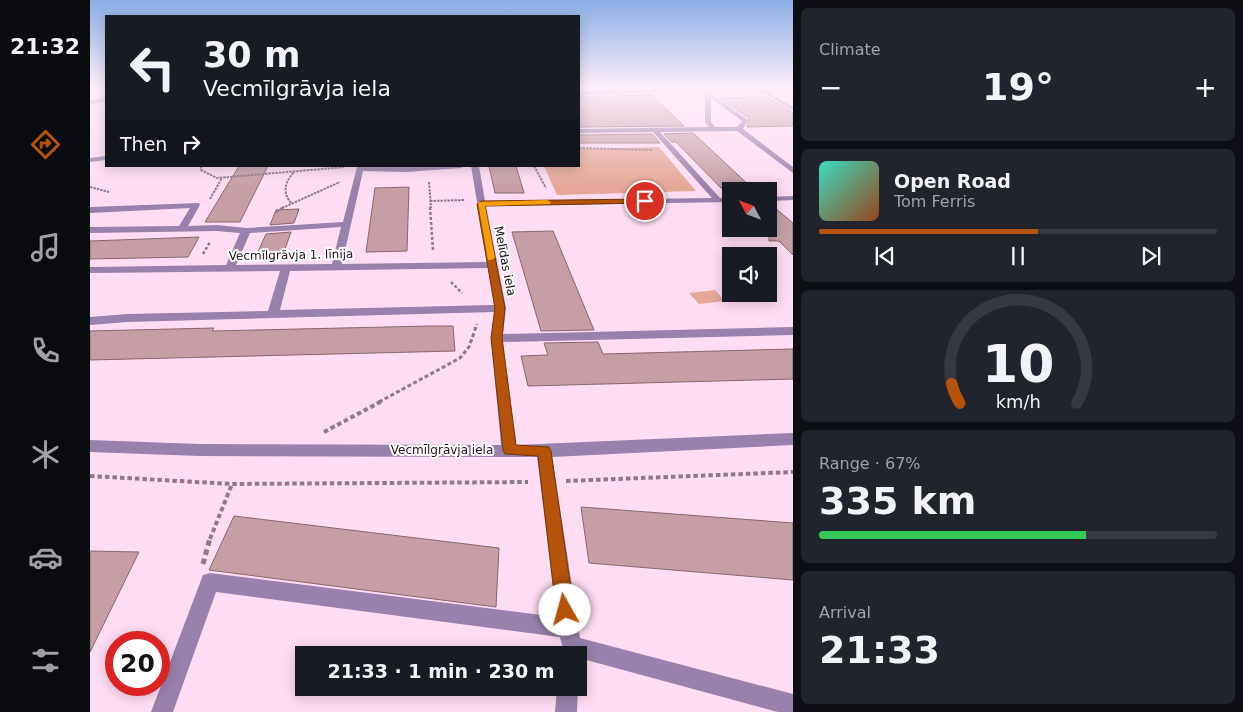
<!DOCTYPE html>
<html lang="en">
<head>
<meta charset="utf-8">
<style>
  :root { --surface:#171b24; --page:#20242c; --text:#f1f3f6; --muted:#9ea1a6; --line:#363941; --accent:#b45309 }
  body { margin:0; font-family:"DejaVu Sans",sans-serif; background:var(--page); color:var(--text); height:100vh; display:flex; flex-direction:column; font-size:19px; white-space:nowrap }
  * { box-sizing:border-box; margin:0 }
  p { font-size:16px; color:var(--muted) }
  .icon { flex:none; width:28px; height:28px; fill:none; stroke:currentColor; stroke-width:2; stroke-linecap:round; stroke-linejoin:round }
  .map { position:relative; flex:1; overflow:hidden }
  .details { display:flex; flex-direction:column; gap:8px; padding:8px; background:#0d0f14; width:450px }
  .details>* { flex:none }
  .hud { position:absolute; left:15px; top:15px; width:475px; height:152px; border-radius:0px; box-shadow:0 2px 12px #0003; background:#171b24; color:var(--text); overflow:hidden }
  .needle { width:32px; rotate:311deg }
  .fabs { position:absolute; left:632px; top:182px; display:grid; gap:10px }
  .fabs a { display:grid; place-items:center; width:55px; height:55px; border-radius:0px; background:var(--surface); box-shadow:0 2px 12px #0003; font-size:25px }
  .speed { position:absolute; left:15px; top:631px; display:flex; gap:10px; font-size:25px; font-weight:700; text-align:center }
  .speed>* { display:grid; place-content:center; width:65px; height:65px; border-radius:50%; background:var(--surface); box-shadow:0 2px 12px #0003; line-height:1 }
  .speed .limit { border:8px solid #d22; background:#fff; color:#111 }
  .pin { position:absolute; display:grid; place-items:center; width:42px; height:42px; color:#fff; margin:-21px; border:2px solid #fff; border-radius:50%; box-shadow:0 1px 5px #0007 }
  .me { position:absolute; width:55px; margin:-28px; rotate:353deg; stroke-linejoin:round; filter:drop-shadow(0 0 4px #0008) }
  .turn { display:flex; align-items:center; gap:18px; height:105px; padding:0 15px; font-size:22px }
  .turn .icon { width:65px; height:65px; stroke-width:2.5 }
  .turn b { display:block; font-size:35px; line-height:42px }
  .then { display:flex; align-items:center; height:48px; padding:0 15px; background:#0003; gap:10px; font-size:19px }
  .big { font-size:38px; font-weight:700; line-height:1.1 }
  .details .widget { flex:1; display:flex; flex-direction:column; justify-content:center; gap:8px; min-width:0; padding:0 18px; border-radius:8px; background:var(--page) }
  .details .dial { align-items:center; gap:0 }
  .dial svg { height:130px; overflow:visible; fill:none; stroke:var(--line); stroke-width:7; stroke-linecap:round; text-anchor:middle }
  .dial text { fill:var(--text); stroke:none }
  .song { display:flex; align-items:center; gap:15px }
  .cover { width:60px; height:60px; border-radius:8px; background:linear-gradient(135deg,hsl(170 70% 55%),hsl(20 70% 35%)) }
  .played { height:5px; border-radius:2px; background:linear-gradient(90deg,var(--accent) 55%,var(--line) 55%) }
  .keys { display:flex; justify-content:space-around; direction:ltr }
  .heat { display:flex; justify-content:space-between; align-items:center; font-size:28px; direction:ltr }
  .charge { height:8px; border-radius:4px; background:linear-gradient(90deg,#34c759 67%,var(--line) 0) }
  .trip { position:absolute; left:205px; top:646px; width:292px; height:50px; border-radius:0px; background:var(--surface); box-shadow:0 2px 12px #0003; font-weight:700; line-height:50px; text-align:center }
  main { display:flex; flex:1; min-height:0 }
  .menu { display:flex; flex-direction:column; width:90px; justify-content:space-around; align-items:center; background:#090b0e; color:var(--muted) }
  .menu .icon { width:35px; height:35px }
  .menu .active { color:var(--accent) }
  .menu b { font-size:22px; color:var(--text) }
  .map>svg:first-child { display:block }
</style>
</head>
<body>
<main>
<nav class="menu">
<b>21:32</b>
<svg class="icon active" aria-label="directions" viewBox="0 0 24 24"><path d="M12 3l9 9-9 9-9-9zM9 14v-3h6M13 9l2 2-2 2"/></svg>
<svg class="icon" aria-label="music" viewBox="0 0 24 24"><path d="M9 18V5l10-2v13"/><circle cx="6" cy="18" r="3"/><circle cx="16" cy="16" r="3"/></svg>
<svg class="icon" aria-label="phone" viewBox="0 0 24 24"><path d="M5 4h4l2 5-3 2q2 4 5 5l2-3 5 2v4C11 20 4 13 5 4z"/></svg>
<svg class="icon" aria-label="climate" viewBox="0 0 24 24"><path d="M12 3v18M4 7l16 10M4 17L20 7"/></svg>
<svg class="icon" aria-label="car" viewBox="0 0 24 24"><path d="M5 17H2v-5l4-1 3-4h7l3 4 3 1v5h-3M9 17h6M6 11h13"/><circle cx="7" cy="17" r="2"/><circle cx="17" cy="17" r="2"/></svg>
<svg class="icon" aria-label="filters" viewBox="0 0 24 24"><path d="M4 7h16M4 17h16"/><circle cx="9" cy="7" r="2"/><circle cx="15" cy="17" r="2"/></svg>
</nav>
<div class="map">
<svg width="703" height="712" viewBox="0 0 703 712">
  <rect width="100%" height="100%" fill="#fedcf3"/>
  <!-- green -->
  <g fill="#e5a798">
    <path d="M569 147 606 191 467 195 454 166H489V149Z"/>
    <path d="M625 290 635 301 609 304 599 293Z"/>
  </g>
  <!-- building -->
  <g fill="#c69fa6" stroke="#89656c">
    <path d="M561 95 594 126 489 127V97Z"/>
    <path d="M676 97 703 113V126L657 127 659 118 629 98Z"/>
    <path d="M603 133 662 188H631L586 142H582L574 134Z"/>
    <path d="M562 134 570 143H489V135Z"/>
    <path d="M149 166H178L150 222H115Z"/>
    <path d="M399 166H426L434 193H405Z"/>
    <path d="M319 187 317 251 276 252 285 188Z"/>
    <path d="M679 203 703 223V255L689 241H679Z"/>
    <path d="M209 209 204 223 180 225 186 210Z"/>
    <path d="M463 231 504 330 451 331 422 232Z"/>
    <path d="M201 232 194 252H168L176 234Z"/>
    <path d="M109 237 98 257 0 259V241Z"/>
    <path d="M340 326H363L365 351 0 360V331L124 328 122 331Z"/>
    <path d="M508 342 513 354 703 349V379L438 386 431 356 458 355 454 343Z"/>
    <path d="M491 507 703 523V580L499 563Z"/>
    <path d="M144 516 409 548 406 607 119 570Z"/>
    <path d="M0 551 49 552 0 652Z"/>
  </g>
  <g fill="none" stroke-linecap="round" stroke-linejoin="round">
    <!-- path-far4 -->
    <g stroke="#907889" stroke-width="2" stroke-dasharray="2.5 1" stroke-linecap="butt">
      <path d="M489 148 563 150"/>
      <path d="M111 166V170L127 178 255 167"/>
      <path d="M444 166 456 188"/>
      <path d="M339 182 341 208"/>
      <path d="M0 187 19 192"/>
      <path d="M120 199 132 178"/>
      <path d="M340 201 375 200"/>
      <path d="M201 203C192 192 195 182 204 172"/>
      <path d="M192 208 250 182"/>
    </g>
    <!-- path-far3 -->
    <g stroke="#907889" stroke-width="2.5" stroke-dasharray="3 2" stroke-linecap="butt">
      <path d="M340 207 343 250"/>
      <path d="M186 212 194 207"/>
      <path d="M113 254 120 242"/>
      <path d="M361 282 372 293"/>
    </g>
    <!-- path-far2 -->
    <path stroke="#907889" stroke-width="3" stroke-dasharray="4 2.5" stroke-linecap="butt" d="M289 402 370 358 379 347 387 324"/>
    <!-- path-far1 -->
    <g stroke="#907889" stroke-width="4" stroke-dasharray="4.5 3" stroke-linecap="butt">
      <path d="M234 432 292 401"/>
      <path d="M0 476 142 484 438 482"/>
      <path d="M476 481 703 472"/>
      <path d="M120 539 142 484"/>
    </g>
    <!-- path -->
    <path stroke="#907889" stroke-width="5" stroke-dasharray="5.5 4" stroke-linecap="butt" d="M113 564 120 538"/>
    <!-- minor -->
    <g fill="#9881ab" fill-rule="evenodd">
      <path d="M624 88 615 90 658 120 653 129 703 167V173L647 131 570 132 630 198H641V202L396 206 416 308 413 334 703 327V335L413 342 426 445 703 433V445L462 457 490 638 703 694V712H688L489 658V655L474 653 470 637 126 592 83 712H61L113 575 120 573 467 617 447 457 109 456 0 452V440L109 444 411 445 401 338 404 312 37 322 0 325V317L37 314 178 311 190 271 0 273V267L136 265 150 233 127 231 0 233V227L89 226 100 208 0 213V207L109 203 110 205 98 226 127 225 156 228 253 222 267 167 375 166 371 168 316 172 273 171 252 264 397 262 381 166H389L395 201 622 198 563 132 489 133V129L619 127 615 122V95L608 91 489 95V91ZM621 98 652 121 647 127H625L621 122ZM251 227 242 264 146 265 160 233ZM398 268 404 305 190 310 200 271Z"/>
      <path d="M665 88H671L703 107V111Z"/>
      <path d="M16 98V102L0 104V100Z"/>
      <path d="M16 156V160L0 162V158Z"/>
      <path d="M703 196V200L679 201V197Z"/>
      <path d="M467 688H488L487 712H465Z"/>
    </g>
  </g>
  <!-- sky -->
  <linearGradient id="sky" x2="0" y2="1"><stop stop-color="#8bade5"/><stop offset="0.47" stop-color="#ffeffa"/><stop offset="1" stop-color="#ffeffa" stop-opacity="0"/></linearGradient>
  <rect width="703" height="187" fill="url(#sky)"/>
  <!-- route -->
  <path fill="#b45309" stroke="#753606" d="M555 199H558V203L395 206 415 308 412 338 426 445 459 447 461 451 484 610 481 616 475 618 469 616 466 610 448 456 415 454 413 450 401 338 405 308 387 204 391 201Z"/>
  <!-- slow -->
  <path fill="#f59e0b" d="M457 200 461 202 460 204 395 206 405 258 401 260H398L388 202Z"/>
  <g text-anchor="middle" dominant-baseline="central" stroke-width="4" stroke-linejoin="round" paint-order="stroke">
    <!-- street labels -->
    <g font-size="12" fill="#1e121b" stroke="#fff">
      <text transform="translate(201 255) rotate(-1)">Vecmīlgrāvja 1. līnija</text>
      <text transform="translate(415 261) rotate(79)">Melīdas iela</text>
      <text x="352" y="450">Vecmīlgrāvja iela</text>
    </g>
  </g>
</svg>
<div class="fabs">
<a><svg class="needle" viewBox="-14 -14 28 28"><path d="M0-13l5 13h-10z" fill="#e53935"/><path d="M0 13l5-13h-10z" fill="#9ea1a6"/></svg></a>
<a><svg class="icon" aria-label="sound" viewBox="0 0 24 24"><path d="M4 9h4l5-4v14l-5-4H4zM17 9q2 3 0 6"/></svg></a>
</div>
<div class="speed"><div class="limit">20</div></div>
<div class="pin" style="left:555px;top:201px;background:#d93025"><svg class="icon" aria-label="arrive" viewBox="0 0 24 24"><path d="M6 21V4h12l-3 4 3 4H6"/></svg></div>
<svg class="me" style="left:475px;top:610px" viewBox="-20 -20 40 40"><circle r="19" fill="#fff"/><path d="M0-13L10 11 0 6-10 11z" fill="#b45309"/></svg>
<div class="trip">21:33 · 1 min · 230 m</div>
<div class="hud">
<div class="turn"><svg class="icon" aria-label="left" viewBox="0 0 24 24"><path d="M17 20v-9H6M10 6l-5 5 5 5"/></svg><div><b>30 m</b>Vecmīlgrāvja iela</div></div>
<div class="then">Then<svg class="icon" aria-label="right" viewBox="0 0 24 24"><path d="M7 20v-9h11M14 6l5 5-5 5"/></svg></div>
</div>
</div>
<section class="details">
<div class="widget"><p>Climate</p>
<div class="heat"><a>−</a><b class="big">19°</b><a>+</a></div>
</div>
<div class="widget">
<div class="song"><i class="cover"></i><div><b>Open Road</b><p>Tom Ferris</p></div></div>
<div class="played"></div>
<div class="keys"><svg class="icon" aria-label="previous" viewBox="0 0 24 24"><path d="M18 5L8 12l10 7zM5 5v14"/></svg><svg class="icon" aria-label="pause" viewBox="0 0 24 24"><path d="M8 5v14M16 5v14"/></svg><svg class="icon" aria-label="next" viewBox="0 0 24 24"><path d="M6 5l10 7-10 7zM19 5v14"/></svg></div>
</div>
<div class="widget dial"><svg viewBox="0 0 100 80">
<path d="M14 69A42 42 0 1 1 86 69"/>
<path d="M14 69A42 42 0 0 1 9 57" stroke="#b45309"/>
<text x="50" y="56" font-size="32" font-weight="700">10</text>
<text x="50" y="72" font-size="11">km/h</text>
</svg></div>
<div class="widget"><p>Range · 67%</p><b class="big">335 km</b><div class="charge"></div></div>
<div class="widget"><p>Arrival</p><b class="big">21:33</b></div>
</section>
</main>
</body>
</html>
